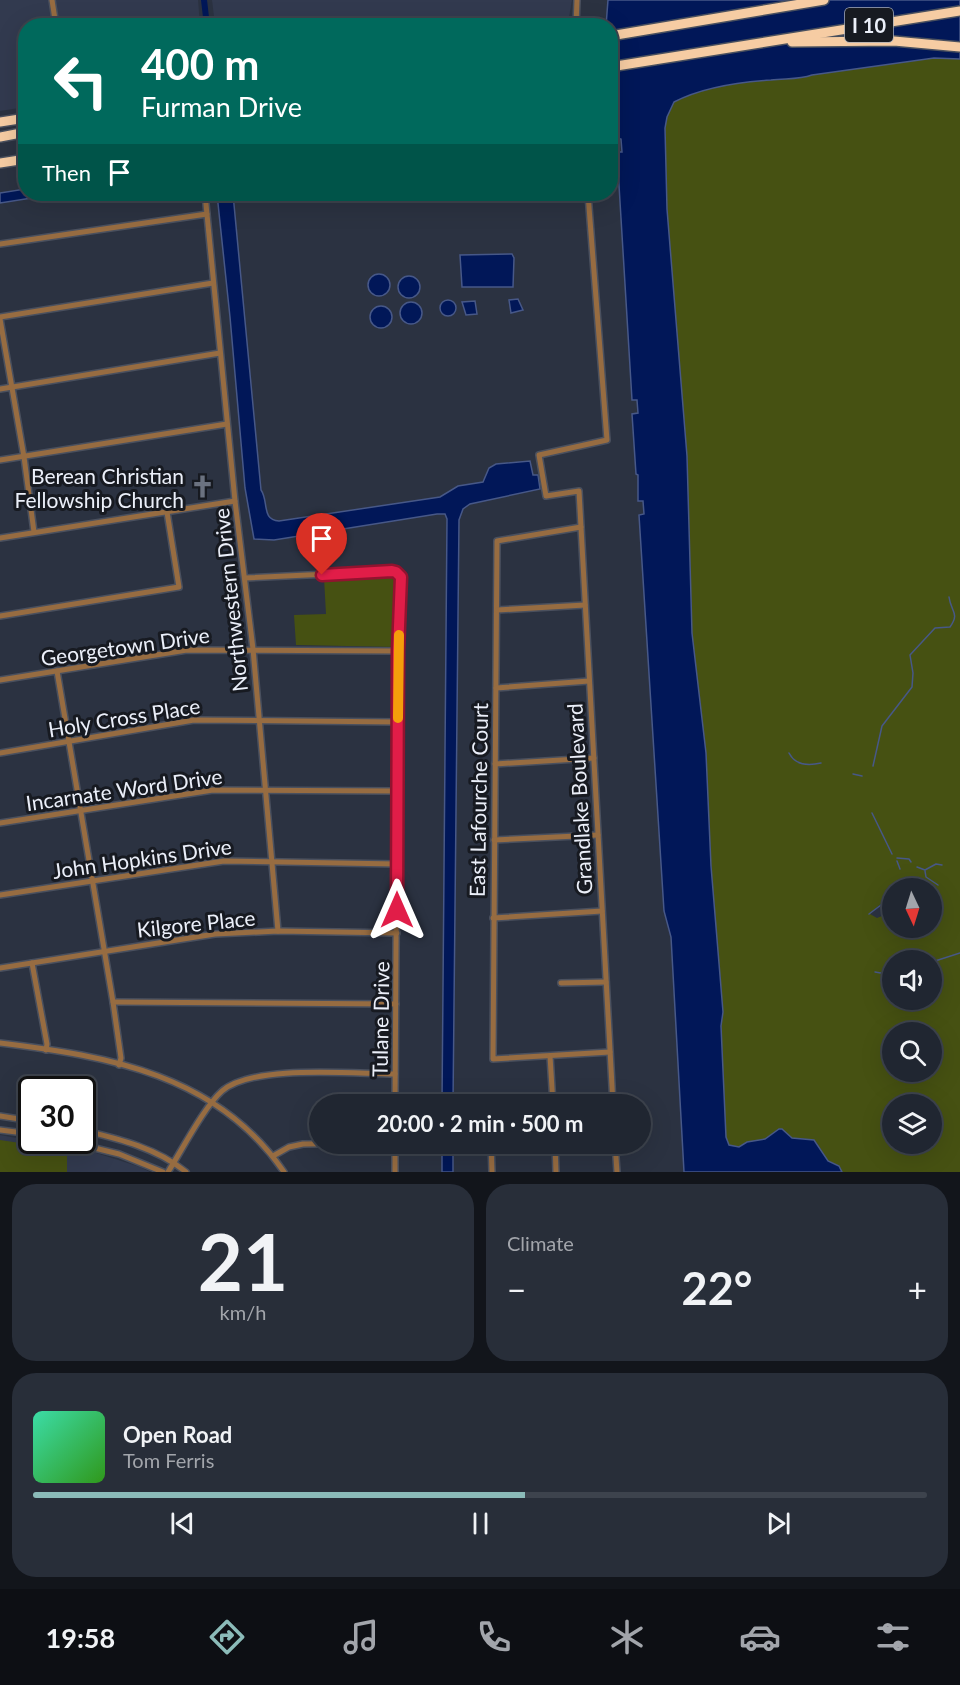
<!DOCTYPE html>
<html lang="en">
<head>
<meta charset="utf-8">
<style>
  :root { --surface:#202631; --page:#282e39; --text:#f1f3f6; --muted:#a2a5ab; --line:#3d434d; --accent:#8bbbb9 }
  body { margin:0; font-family:Lato,sans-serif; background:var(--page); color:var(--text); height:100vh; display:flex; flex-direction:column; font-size:22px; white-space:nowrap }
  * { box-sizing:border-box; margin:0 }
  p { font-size:20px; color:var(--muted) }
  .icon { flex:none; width:33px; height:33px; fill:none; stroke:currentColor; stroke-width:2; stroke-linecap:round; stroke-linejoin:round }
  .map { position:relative; height:1172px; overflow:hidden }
  .drawer { display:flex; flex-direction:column; gap:12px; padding:12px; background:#12151b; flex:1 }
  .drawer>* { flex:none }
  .hud { position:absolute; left:18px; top:18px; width:600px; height:183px; border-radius:24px; box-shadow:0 6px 24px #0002,0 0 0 2px var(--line); background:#00695c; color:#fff; overflow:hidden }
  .needle { width:39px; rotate:176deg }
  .fabs { position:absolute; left:882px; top:878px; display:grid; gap:12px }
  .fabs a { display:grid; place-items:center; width:60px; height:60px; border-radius:50%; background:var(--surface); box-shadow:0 6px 24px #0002,0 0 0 2px var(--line); font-size:30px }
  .speed { position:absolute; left:18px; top:1076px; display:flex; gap:12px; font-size:30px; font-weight:700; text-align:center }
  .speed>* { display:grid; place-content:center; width:78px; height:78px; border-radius:50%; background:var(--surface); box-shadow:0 6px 24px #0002,0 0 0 2px var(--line); line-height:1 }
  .speed .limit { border:3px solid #111; border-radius:9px; background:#fff; color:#111 }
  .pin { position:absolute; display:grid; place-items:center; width:51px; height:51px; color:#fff; margin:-62px -26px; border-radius:50% 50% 50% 0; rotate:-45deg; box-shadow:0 0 6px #0007 }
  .pin .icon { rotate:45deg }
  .me { position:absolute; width:66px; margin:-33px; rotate:0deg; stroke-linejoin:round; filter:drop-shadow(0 0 4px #0008) }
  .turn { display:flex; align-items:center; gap:21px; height:126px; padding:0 24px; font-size:27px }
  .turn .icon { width:78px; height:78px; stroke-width:2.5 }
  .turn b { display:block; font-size:42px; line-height:51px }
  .then { display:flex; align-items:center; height:57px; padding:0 24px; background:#0003; gap:12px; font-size:22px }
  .big { font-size:45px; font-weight:700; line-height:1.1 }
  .drawer .card { flex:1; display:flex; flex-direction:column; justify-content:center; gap:9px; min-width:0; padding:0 21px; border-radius:24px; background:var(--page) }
  .drawer .dial { align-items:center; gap:0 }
  .dial b { font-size:78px; line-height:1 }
  .song { display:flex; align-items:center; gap:18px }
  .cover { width:72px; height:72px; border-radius:9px; background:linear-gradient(135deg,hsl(160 70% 55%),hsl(110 70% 35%)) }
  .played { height:6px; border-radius:3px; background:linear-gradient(90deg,var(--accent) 55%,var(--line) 55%) }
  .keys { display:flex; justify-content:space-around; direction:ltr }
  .heat { display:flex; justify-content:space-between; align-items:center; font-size:33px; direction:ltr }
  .drawer .tiles { flex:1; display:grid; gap:12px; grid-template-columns:1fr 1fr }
  .card:last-child { grid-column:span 2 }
  .trip { position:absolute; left:309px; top:1094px; width:342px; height:60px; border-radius:30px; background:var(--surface); box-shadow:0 6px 24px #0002,0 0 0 2px var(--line); font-weight:700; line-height:60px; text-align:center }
  .menu { display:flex; height:96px; justify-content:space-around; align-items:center; background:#0d0f14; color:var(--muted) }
  .menu .icon { width:42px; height:42px }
  .menu .selected { color:var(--accent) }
  .menu b { font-size:27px; color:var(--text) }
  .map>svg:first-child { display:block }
</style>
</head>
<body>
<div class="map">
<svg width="960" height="1172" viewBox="0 0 960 1172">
  <rect width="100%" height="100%" fill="#2b3241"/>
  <!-- built -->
  <g fill="#323a4f">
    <path d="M0 0H198L200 25 26 26 25 107 0 111Z"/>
    <path d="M212 0H572L568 23 554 26 215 25Z"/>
    <path d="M0 1135 93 1152 140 1167 150 1172H0Z"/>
  </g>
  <!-- green -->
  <g fill="#465112" fill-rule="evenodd">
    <path d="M934 58 960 59V1172H842L839 1166 828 1161 817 1143 809 1139 792 1138 782 1129H778L765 1139 747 1142 739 1147 729 1145 726 1137 721 1026 723 1012 711 866 706 753 692 633 687 456 667 209 665 128 667 117 674 102C703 87 739 82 771 80 785 78 798 80 812 75ZM892 888H932V927H892V912L877 918 870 914 892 893ZM892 960H932V999H892ZM892 1032H932V1071H892ZM892 1104H932V1143H892Z"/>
    <path d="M395 575 397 578V647L296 645 294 615 326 614 324 578Z"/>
    <path d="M0 1140 67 1150V1172H0Z"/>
  </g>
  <!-- water -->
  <g fill="#011758" stroke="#475888" stroke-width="1.5">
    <path d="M608 0H960V59L934 58 812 75C798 80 785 78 771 80 739 82 703 87 674 102L667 117 665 128 667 209 687 456 692 633 706 753 711 866 723 1012 721 1026 726 1137 729 1145 739 1147 747 1142 765 1139 779 1129H782L792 1138 814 1140 828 1161 839 1166 842 1172H684L671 937 664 911 639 515 644 514 643 501H638V475L636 474 632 414 638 413 637 400H632L617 152H622L621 139 616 138V93L611 53 610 26H606Z"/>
    <path d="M25 189 26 194H57L0 203V193Z"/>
    <path d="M217 194H233L261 490C269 501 261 520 279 521L440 497 458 486 483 482 489 468 496 464 530 461 533 475H538L540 489 470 504 463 509 459 520 453 1104H442L447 519 445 514H437L274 540 254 539 245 488 230 317Z"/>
    <path d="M512 254 514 258 513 287H462L460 255Z"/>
    <circle cx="379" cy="285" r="11"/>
    <circle cx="409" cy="287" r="11"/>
    <path d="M518 299 523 310 511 313 509 300Z"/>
    <circle cx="448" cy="308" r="8"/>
    <path d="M475 301 477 314 466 315 462 302Z"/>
    <circle cx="411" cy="313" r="11"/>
    <circle cx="381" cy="317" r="11"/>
    <rect x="442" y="1143" width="11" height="29"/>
  </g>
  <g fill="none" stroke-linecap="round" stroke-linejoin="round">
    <!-- stream -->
    <g stroke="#475888" stroke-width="1.5">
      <path d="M789 753C795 765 808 766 821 763"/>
      <path d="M873 766 882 726 912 687 913 673 910 655 935 628 950 627C960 613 951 612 949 597"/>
      <path d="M853 774 862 776"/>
      <path d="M872 813 892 854"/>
      <path d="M897 858 909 859 911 862"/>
      <path d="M897 861 900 869"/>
      <path d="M917 867 925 870 936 864 942 865"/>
      <path d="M925 871 926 877 938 885"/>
      <path d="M869 914 885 902"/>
      <path d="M932 962 960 953"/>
      <path d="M875 972 892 975"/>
    </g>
    <!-- canal -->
    <path stroke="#011758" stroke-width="6" d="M204 0 207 26"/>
    <defs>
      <g id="street">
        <path d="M52 0 56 26"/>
        <path d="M576 26 577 0"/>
        <path d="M205 194 235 501 253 649 278 931"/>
        <path d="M588 194 607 440 539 455 546 496 579 491 613 1104"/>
        <path d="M0 244 207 214"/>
        <path d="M0 317 213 283"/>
        <path d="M0 319 24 457 34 532"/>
        <path d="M0 389 220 353"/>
        <path d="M0 460 227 424"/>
        <path d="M581 527 497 541 493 1059 610 1052"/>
        <path d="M0 538 235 501"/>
        <path d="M245 578 392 571 396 572 401 577 398 651 395 1104"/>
        <path d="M497 610 585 605"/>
        <path d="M0 616 179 587 167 512"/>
        <path d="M57 671 113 1002 121 1058 119 1065"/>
        <path d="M0 680 187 650 398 651"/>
        <path d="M496 688 589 681"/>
        <path d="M0 753 194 720 398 722"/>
        <path d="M495 764 594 758"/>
        <path d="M0 823 213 790 397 791"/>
        <path d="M494 840 598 835"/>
        <path d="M0 895 224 861 397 864"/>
        <path d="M493 918 602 911"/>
        <path d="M32 963 47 1044 46 1050"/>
        <path d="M0 968 215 934 278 931 397 933"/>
        <path d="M561 983 606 982"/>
        <path d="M113 1002 396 1004"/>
        <path d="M0 1043C109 1056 218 1075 284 1172"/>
        <path d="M550 1056 553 1104"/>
        <path d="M0 1116 32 1121"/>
        <path d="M0 1130 32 1134"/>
        <path d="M82 1130C119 1139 157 1148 186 1172"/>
        <path d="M62 1140 119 1154 163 1172"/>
        <path d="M491 1143 492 1172"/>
        <path d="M555 1143 556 1172"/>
        <path d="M615 1143 617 1172"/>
        <path d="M273 1156 289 1147 303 1144 395 1143"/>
        <path d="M168 1172C182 1150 204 1107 222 1091 253 1064 354 1074 395 1074"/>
        <path d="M395 1172V1143"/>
      </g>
      <g id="highway">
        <path d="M610 36 824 0"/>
        <path d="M792 42 894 41 960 47"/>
        <path d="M610 67 960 11"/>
        <path d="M0 122 26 118"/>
        <path d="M0 137 26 132"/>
        <path d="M0 163 26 159"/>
      </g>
    </defs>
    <!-- street casing -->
    <use href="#street" stroke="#4a505e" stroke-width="8"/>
    <!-- highway casing -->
    <use href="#highway" stroke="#4a505e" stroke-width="12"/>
    <!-- street -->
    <use href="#street" stroke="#976c41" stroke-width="5"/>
    <!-- highway -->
    <use href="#highway" stroke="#f6cca3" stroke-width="9"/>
  </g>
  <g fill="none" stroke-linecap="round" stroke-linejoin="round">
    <defs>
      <path id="route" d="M322 575 392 571 396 572 401 577 398 651 397 910"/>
    </defs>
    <!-- route casing -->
    <use href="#route" stroke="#92132f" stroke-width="15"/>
    <!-- route -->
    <use href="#route" stroke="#e11d48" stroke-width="10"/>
    <!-- slow -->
    <path stroke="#f59e0b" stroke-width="10" d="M398 718 399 635"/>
  </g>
  <!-- icons -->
  <defs>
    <symbol id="church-bare" viewBox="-9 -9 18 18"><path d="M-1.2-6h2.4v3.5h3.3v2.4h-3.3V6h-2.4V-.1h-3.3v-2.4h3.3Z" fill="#6b7280" stroke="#171a21" stroke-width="2.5" paint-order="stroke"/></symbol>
  </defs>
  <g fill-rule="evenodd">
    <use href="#church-bare" x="186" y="470" width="33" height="33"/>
  </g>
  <g text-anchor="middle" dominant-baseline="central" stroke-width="6" stroke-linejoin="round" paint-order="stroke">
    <!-- shield labels -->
    <rect fill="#171a21" stroke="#abafb8" stroke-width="1.5" x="845" y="8" width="48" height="34" rx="4.5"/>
    <g font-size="20" font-weight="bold" fill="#ebeff9">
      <text x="869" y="25">I 10</text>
    </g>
    <!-- poi labels -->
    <g font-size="21" fill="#ebeff9" stroke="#171a21" text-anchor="end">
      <text x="184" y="475">Berean Christian<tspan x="184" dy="24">Fellowship Church</tspan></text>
    </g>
    <!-- street labels -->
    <g font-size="21" fill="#ebeff9" stroke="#171a21">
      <text transform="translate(230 600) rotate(-96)">Northwestern Drive</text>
      <text transform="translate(125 646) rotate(-8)">Georgetown Drive</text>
      <text transform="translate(124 717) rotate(-9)">Holy Cross Place</text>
      <text transform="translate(124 789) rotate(-8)">Incarnate Word Drive</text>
      <text transform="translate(579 799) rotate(-93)">Grandlake Boulevard</text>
      <text transform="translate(478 800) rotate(-89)">East Lafourche Court</text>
      <text transform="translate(142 858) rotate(-8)">John Hopkins Drive</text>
      <text transform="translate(196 923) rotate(-6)">Kilgore Place</text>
      <text transform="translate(380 1019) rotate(-89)">Tulane Drive</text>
    </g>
  </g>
</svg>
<div class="fabs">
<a><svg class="needle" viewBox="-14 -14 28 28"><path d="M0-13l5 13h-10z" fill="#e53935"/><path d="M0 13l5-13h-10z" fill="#a2a5ab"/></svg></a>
<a><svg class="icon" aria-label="sound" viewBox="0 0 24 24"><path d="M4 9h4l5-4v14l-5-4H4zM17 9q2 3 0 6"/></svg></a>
<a><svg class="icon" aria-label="search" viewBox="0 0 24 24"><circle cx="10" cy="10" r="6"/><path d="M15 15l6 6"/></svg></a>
<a><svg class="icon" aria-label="layers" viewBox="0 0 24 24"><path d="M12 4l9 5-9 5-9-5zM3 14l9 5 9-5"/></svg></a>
</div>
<div class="speed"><div class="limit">30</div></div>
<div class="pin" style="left:322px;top:575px;background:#d93025"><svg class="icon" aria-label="arrive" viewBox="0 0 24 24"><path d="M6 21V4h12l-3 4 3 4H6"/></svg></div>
<svg class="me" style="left:397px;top:910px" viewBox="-20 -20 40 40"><path d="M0-17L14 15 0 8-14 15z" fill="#e11d48" stroke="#fff" stroke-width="4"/></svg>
<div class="trip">20:00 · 2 min · 500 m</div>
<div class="hud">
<div class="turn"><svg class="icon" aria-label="left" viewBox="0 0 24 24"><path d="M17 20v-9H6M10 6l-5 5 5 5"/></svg><div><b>400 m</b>Furman Drive</div></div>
<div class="then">Then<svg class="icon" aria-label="arrive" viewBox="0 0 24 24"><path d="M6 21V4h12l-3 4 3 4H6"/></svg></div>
</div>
</div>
<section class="drawer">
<div class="tiles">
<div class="card dial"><b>21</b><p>km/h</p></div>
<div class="card"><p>Climate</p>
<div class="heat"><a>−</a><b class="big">22°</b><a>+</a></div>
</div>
<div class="card">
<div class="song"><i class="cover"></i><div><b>Open Road</b><p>Tom Ferris</p></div></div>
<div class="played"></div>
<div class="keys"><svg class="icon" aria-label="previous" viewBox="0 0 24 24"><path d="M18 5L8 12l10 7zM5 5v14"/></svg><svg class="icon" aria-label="pause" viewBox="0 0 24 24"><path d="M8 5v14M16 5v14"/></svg><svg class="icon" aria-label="next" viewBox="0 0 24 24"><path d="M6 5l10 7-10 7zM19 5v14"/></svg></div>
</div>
</div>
</section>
<nav class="menu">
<b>19:58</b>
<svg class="icon selected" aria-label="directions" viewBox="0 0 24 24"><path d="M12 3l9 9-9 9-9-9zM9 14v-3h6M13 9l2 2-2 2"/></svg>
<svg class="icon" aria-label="music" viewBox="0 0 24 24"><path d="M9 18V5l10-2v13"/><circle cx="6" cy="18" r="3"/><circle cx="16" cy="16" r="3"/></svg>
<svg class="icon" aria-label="phone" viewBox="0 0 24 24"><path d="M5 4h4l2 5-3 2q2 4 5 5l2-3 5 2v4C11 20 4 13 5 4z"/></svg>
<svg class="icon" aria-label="climate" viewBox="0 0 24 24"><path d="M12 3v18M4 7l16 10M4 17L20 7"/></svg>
<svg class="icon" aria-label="car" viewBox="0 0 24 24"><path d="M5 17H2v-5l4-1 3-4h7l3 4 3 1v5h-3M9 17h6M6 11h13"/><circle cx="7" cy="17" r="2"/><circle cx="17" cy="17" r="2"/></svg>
<svg class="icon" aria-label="filters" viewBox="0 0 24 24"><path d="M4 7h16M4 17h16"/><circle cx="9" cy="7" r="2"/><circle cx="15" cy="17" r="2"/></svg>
</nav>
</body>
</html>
